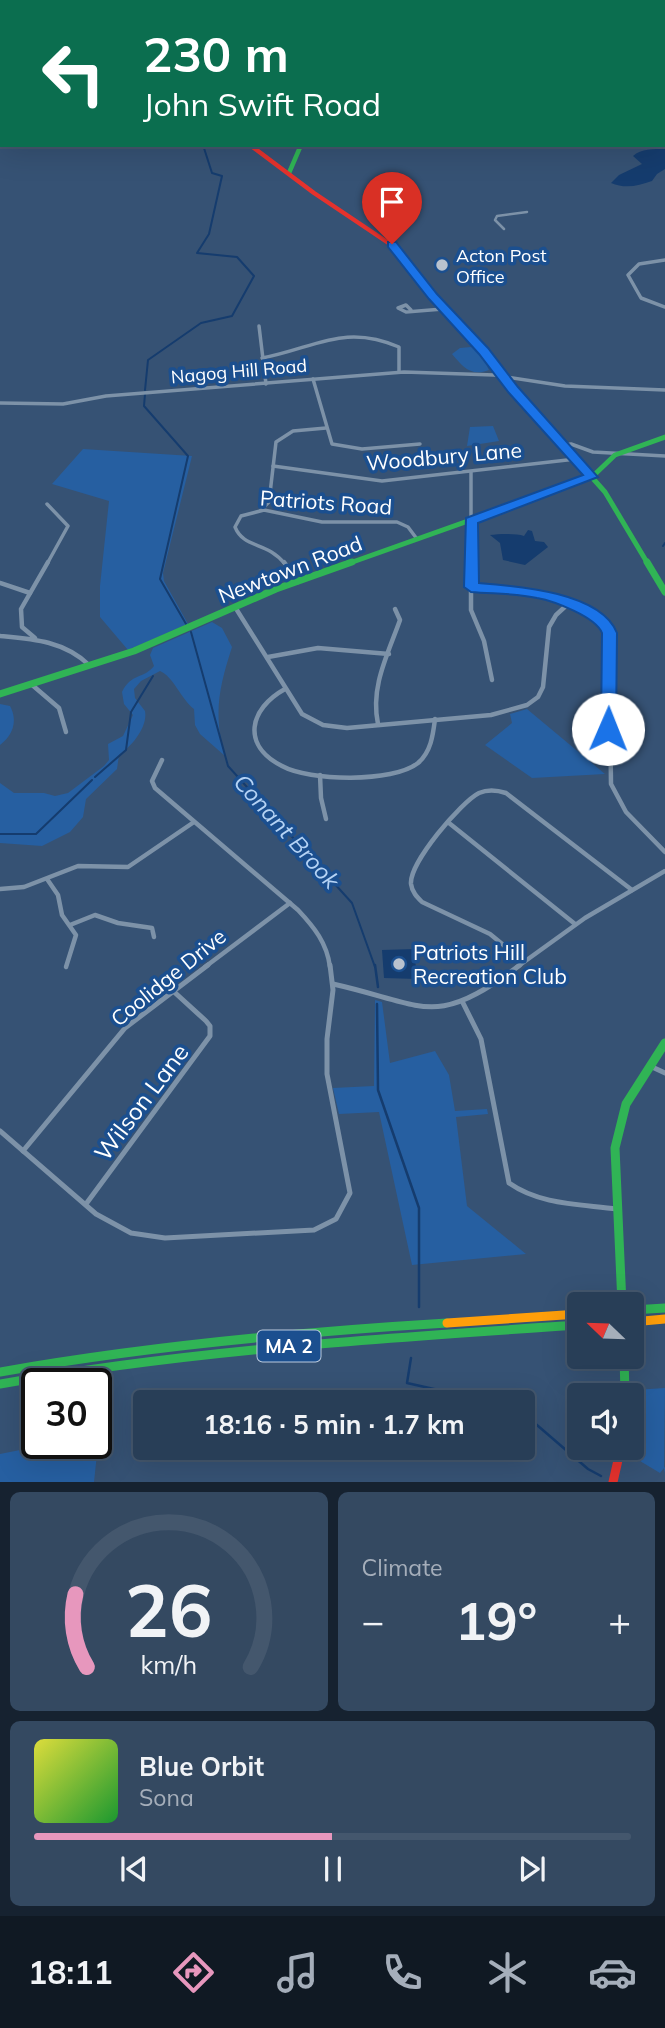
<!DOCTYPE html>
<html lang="en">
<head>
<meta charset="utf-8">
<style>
  :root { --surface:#283e57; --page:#344961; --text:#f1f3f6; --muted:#a5aeba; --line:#44576d; --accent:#e797bd }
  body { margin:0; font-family:Mulish,sans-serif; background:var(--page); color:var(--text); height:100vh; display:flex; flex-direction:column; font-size:26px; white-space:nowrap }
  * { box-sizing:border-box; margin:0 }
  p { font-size:23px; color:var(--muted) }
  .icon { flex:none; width:38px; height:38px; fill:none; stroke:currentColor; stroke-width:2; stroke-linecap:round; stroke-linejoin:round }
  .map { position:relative; height:1482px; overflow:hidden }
  .sheet { display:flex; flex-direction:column; gap:10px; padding:10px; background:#162230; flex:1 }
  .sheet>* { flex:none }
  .hud { position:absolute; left:0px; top:0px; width:665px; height:147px; box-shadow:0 7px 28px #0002,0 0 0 2px var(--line); background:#0b6e4f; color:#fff; overflow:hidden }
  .needle { width:46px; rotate:293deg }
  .fabs { position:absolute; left:567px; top:1292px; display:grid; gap:14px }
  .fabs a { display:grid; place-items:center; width:77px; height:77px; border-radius:7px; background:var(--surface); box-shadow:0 7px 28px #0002,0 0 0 2px var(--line); font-size:35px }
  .speed { position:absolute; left:21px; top:1368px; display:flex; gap:14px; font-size:35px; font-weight:700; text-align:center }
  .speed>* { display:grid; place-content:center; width:91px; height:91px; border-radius:50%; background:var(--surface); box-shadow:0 7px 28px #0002,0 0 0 2px var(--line); line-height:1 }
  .speed .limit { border:4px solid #111; border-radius:10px; background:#fff; color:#111 }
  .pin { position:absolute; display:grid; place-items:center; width:60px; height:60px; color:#fff; margin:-72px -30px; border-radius:50% 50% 50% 0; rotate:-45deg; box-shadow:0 0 7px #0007 }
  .pin .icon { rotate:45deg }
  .me { position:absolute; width:77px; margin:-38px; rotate:1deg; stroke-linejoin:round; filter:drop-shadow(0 0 5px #0008) }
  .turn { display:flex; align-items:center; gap:24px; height:147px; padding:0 28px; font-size:32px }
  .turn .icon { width:91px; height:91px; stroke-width:2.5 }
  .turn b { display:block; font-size:49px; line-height:60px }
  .big { font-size:52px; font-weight:700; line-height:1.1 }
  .sheet .card { flex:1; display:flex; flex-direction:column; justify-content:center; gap:10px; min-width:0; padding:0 24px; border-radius:10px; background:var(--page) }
  .sheet .dial { align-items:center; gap:0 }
  .dial svg { height:182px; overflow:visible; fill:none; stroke:var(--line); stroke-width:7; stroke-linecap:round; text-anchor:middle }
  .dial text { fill:var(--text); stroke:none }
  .song { display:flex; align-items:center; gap:21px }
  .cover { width:84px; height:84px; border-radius:10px; background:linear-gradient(135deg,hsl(60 70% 55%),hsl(130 70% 35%)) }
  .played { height:7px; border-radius:4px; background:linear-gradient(90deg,var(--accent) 50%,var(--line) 50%) }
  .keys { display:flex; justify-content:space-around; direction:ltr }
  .heat { display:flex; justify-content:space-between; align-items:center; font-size:38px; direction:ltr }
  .sheet .tiles { flex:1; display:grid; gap:10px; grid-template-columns:1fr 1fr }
  .card:last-child { grid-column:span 2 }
  .trip { position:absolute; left:133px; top:1390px; width:402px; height:70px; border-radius:7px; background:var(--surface); box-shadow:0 7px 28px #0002,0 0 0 2px var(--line); font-weight:700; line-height:70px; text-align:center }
  .dock { display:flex; height:112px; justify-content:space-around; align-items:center; background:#101923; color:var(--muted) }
  .dock .icon { width:49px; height:49px }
  .dock .selected { color:var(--accent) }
  .dock b { font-size:32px; color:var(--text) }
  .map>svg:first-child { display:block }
</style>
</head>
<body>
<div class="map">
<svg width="665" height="1482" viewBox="0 0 665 1482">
  <rect width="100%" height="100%" fill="#365274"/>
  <!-- green -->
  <g fill="#265fa1">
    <path d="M471 347 480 352 489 370C471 377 463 367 452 354L460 348Z"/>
    <path d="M493 426 499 441 467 446 470 427Z"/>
    <path d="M83 449 192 456 163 573 164 581 188 624 128 650 100 617V586L109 501 52 484Z"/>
    <path d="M212 622 222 628 232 647C219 687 213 715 225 756L200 734 195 725 194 709C181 699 173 676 160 671L141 681 134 689 135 698 145 711C148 727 132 746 119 755L117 769 86 799 83 817 70 832 42 846 0 843V783L14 793H44L55 796 68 793 104 766 109 760 108 744 123 736 133 715 124 704 122 692C131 673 144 679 154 666L150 655 153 648Z"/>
    <path d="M0 704 10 706C18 721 13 735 0 745Z"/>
    <path d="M527 709 605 774 532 778 485 745 512 723 510 714Z"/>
    <path d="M375 1000 382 1002 390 1063 435 1051 449 1075 455 1111 487 1109 488 1114 456 1117 467 1206 526 1254 412 1265 379 1112 339 1114 333 1088 374 1086Z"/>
    <path d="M665 1388 664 1467 665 1468V1473L664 1468 660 1473 630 1455 634 1437V1390Z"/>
    <path d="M99 1435 94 1482H0V1454L50 1444H96V1436Z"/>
  </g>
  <!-- water -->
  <g fill="#153c6e">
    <path d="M665 148V169L657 174 652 181C638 186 625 189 611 183L619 175 642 164 633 156C641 148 654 150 665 148Z"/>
    <path d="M528 530 532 531 535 541 544 542 548 547 525 565 503 560 500 543 490 535C498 534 516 533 524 536Z"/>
    <path d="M414 949 417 979 384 978 382 950Z"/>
  </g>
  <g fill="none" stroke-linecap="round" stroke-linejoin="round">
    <!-- stream-far1 -->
    <g stroke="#153c6e" stroke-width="2">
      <path d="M145 390 148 360 201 323 232 316 254 276 237 257 197 253 209 234 222 176 212 173 203 145"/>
      <path d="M145 394 144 406 188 456 160 579 186 624"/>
      <path d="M663 546 665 543"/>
      <path d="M191 632 228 766 352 903 375 967"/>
      <path d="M95 777 126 750 131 712 153 676"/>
      <path d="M0 834H36L92 780"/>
    </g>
    <!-- stream -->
    <g stroke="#153c6e" stroke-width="2.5">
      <path d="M375 965 378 987"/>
      <path d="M377 1004 378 1090 419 1208V1307"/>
      <path d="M411 1358 407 1383 492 1402"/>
      <path d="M523 1413 588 1469 601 1476"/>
    </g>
    <!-- river -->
    <path stroke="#153c6e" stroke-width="5" d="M29 0 53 2"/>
    <!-- street-far3 -->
    <g stroke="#7d92a8" stroke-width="2.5">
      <path d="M129 0 136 2"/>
      <path d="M628 0 632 2"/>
      <path d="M582 2 586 0"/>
      <path d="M504 229 495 220 497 216 527 212"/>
    </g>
    <!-- street-far2 -->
    <g stroke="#7d92a8" stroke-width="3.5">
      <path d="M665 260 639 264 628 275 641 298 665 307"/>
      <path d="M411 310 406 305 398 308 406 312 443 309"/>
      <path d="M259 326 266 384"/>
      <path d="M262 358C315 348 344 323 399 347V372"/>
      <path d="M313 379 332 444 362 449 420 444"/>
      <path d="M0 403 63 404 106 396 404 372 494 375 565 386 665 390"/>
      <path d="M565 445 571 444 593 452 665 456"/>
      <path d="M273 466 382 481 576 459"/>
      <path d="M471 472V564"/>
      <path d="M261 510 269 502 276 442 293 431 326 428"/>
      <path d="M47 564 68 526 47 504"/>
      <path d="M285 564C267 541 244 549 235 527L241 516 264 510 322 522H397L408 527 417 539"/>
    </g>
    <!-- street-far1 -->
    <g stroke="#7d92a8" stroke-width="4.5">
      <path d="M284 562 298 582"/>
      <path d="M471 562V610L484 641 492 680"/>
      <path d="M0 583 30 593"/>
      <path d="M471 587C511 589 588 592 609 633L611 784 626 812 665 852"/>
      <path d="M235 607 302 714 323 725 347 728 491 715 527 705 538 697 543 687 549 627 556 615 568 604"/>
      <path d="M0 636C33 639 64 641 89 665"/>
      <path d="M35 638 22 627 21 609 48 562"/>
      <path d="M268 657 318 648 389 654"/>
      <path d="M31 684 59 708 66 732"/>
      <path d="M285 689C249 709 241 745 282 766 309 781 393 783 418 763 431 752 433 735 435 719"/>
      <path d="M378 724C370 687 388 654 400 620L395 609"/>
      <path d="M162 760 152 781 155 788 298 910C314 927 327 943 330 967"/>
      <path d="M320 775 321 798 326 819"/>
      <path d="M449 823 575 924"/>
      <path d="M47 879 58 895 62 915 76 935 66 967"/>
      <path d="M0 889 24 887 78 866 128 867 194 822"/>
      <path d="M70 925 95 915 118 923 152 928 154 937"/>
      <path d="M523 961 490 934 422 902C417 897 412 892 411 884 409 863 461 802 479 793 488 789 497 790 506 793L632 890"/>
      <path d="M205 967 290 903"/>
      <path d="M517 967 585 918 665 871"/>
    </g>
    <!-- street -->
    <g stroke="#7d92a8" stroke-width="5">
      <path d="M333 984C427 1005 433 1030 520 965"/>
      <path d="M462 1001 481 1039 509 1183C540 1205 580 1204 617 1209"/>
      <path d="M650 1066 665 1073"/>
      <path d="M0 1131 96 1214 131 1233 165 1238 314 1230 336 1219 350 1193 327 1074V1039L333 990 330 965"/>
      <path d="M23 1151 125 1028 208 965"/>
      <path d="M86 1204 210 1036V1026L206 1021 172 990"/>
    </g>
    <!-- fast-far3 -->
    <path stroke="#30b455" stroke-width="4.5" d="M289 173 301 145"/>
    <!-- fast-far2 -->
    <g stroke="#30b455" stroke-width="5">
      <path d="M483 349 514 390 605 492 648 564"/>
      <path d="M592 477 615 455 665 437"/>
      <path d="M347 564 592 477"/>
    </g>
    <!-- fast-far1 -->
    <g stroke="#30b455" stroke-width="7">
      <path d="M647 562 665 592"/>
      <path d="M0 694 134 651 276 589 352 562"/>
    </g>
    <!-- fast -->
    <g stroke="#30b455" stroke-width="9">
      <path d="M622 1304 615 1148 626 1104 665 1043"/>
      <path d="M632 1310 665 1308"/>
      <path d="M624 1356 625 1395"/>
      <path d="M0 1372C148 1346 297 1332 447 1323"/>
      <path d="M0 1384C192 1350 385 1338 579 1325"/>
    </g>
    <!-- slow -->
    <g stroke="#ff9f0a" stroke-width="9">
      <path d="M632 1322 665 1319"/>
      <path d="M447 1323 579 1314"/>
    </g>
    <!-- jam-far2 -->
    <path stroke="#e5322d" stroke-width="4.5" d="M250 145 314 193 396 248"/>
    <!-- jam-far1 -->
    <path stroke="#e5322d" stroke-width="5" d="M394 246 433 297 483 349"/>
    <!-- jam -->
    <path stroke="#e5322d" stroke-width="9" d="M613 1482 621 1447"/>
  </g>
  <!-- route -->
  <path fill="#1a73e8" stroke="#114b97" stroke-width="2" d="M388 242H396L437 294 488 348 518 387 598 477 478 523 479 583C517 586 601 592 617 633L616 729 614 733 608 735 601 729 602 633C596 617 554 601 537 598 516 593 493 594 471 592L464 587 466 518 583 475 509 393 479 354 429 299 388 247Z"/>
  <!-- markers -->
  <g fill="#b9c2ce" stroke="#1b4f8f" stroke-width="2.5">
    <circle cx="442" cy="265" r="7"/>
    <circle cx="399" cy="964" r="7"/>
  </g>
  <g text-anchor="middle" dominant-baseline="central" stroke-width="7" stroke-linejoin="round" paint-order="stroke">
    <!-- far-poi labels -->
    <g font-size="18" fill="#fff" stroke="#1b4f8f" text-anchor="start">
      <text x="456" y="255">Acton Post<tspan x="456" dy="21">Office</tspan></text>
    </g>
    <!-- far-street labels -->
    <g font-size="18" fill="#fff" stroke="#1b4f8f">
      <text transform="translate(239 371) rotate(-5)">Nagog Hill Road</text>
    </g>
    <!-- shield labels -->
    <rect fill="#1b4f8f" stroke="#bbcadd" stroke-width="2" x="257.5" y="1330.5" width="63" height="31" rx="5"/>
    <g font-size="19" font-weight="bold" fill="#fff">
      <text x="289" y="1346">MA 2</text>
    </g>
    <!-- street labels -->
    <g font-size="21" fill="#fff" stroke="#1b4f8f">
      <text transform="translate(444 456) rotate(-5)">Woodbury Lane</text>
      <text transform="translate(326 502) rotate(4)">Patriots Road</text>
      <text transform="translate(290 569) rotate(-21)">Newtown Road</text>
      <text transform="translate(168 977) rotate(-39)">Coolidge Drive</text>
    </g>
    <!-- poi labels -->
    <g font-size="21" fill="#fff" stroke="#1b4f8f" text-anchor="start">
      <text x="413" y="952">Patriots Hill<tspan x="413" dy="24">Recreation Club</tspan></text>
    </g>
    <!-- water labels -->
    <g font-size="23" font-style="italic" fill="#b5d3f5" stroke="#1b4f8f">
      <text transform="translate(287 831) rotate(48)">Conant Brook</text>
    </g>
    <!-- near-street labels -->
    <g font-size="24" fill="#fff" stroke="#1b4f8f">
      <text transform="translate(141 1102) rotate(-53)">Wilson Lane</text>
    </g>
  </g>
</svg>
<div class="fabs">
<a><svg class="needle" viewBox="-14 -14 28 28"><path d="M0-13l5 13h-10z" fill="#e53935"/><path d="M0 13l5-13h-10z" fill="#a5aeba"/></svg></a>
<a><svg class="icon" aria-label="sound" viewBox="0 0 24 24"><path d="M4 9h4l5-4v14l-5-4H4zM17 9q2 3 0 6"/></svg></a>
</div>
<div class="speed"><div class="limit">30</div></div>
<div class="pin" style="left:392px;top:244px;background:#d93025"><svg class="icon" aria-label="arrive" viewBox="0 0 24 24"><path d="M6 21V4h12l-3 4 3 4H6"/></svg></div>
<svg class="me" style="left:608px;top:729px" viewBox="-20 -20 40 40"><circle r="19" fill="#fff"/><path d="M0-13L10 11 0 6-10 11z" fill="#1a73e8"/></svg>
<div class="trip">18:16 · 5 min · 1.7 km</div>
<div class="hud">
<div class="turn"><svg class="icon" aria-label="left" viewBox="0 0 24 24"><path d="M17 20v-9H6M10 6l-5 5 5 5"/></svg><div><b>230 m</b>John Swift Road</div></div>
</div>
</div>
<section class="sheet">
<div class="tiles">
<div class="card dial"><svg viewBox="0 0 100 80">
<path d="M14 69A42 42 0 1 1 86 69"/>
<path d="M14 69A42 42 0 0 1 9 37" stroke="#e797bd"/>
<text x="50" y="56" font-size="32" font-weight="700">26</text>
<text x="50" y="72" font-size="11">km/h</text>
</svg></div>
<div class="card"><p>Climate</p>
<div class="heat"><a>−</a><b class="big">19°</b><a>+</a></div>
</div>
<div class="card">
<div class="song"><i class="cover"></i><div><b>Blue Orbit</b><p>Sona</p></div></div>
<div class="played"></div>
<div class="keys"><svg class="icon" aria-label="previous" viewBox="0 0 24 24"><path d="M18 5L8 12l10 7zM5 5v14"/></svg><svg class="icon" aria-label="pause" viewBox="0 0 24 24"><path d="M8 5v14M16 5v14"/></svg><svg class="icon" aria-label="next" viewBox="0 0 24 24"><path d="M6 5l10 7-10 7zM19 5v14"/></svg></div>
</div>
</div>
</section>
<nav class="dock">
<b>18:11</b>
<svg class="icon selected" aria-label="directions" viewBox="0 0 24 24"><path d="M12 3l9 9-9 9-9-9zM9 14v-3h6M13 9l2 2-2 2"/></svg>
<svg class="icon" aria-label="music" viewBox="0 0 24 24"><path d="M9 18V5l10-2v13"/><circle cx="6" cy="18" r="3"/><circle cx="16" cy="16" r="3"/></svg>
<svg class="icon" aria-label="phone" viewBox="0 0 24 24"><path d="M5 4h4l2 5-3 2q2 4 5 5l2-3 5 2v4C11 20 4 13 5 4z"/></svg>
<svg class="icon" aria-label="climate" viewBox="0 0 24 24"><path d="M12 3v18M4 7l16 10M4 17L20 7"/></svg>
<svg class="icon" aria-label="car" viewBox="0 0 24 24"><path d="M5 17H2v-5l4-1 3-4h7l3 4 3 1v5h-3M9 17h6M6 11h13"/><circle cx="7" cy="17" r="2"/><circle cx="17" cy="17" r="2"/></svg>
</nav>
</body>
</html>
